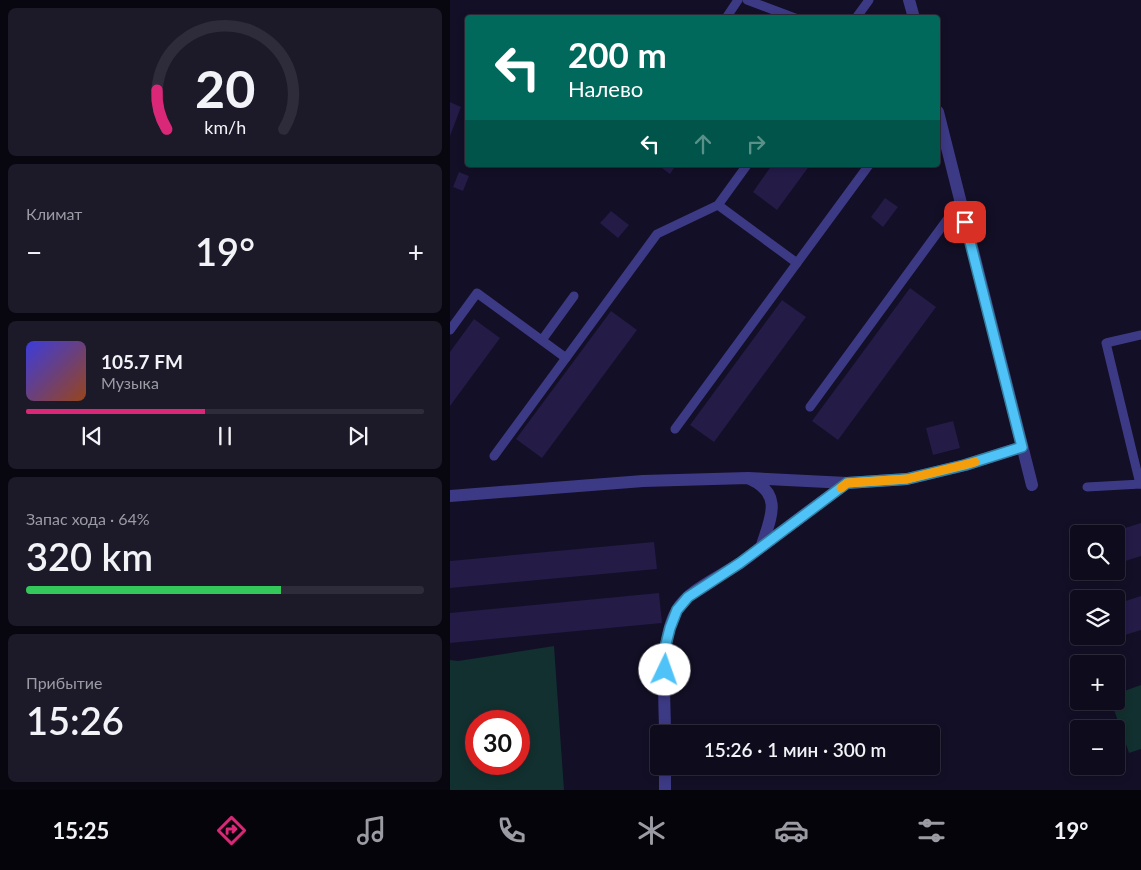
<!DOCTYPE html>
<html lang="ru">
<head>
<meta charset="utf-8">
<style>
  :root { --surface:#0e0b1c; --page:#1c1929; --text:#f1f3f6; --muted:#9b9ba3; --line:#2e2b3b; --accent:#db2777 }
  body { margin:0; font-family:Lato,sans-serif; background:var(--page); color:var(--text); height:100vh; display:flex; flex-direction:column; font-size:19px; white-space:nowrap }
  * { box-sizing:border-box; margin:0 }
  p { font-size:16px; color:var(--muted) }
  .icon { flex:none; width:28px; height:28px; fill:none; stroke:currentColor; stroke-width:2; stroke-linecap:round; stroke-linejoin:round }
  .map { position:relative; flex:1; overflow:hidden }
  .drawer { display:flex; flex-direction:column; gap:8px; padding:8px; background:#08060f; width:450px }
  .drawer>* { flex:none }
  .banner { position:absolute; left:15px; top:15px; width:475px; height:152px; border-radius:5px; box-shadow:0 2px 8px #0003,0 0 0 1px var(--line); background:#00695c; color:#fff; overflow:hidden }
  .buttons { position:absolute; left:620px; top:525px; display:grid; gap:10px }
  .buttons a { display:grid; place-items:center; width:55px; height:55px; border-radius:5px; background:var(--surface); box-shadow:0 2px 8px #0003,0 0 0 1px var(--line); font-size:25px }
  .speed { position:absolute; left:15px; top:710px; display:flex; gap:10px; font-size:25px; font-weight:700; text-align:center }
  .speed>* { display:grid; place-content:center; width:65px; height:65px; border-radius:50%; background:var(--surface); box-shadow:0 2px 8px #0003,0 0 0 1px var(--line); line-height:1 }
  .speed .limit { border:8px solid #d22; background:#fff; color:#111 }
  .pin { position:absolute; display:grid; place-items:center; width:42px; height:42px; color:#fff; margin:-21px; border-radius:10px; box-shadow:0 2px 8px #0006 }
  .me { position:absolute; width:55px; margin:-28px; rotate:3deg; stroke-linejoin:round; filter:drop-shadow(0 0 4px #0008) }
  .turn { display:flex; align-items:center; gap:18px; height:105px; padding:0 20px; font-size:22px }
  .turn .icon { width:65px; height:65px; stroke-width:2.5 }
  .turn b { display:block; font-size:35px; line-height:42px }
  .lanes { display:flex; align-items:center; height:48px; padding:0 20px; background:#0003; justify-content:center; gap:25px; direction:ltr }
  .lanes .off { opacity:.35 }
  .big { font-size:38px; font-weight:600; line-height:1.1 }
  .drawer .widget { flex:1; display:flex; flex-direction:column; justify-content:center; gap:8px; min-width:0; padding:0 18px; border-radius:8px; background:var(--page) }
  .drawer .dial { align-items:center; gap:0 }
  .dial svg { height:130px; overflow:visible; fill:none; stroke:var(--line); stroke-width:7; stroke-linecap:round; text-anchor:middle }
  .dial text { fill:var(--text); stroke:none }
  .song { display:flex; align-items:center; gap:15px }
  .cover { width:60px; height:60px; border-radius:8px; background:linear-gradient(135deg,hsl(240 70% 55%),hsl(20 70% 35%)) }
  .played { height:5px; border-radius:2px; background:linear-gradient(90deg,var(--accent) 45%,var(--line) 45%) }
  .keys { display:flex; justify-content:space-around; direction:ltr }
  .heat { display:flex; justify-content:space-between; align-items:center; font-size:28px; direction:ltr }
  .charge { height:8px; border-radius:4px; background:linear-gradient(90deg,#34c759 64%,var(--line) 0) }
  .trip { position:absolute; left:200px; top:725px; width:290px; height:50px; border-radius:5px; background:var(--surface); box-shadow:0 2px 8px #0003,0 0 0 1px var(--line); font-weight:600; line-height:50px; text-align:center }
  .tabs { display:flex; height:80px; justify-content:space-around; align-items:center; background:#06040b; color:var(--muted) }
  .tabs .icon { width:35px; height:35px }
  .tabs .current { color:var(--accent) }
  .tabs b { font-size:22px; color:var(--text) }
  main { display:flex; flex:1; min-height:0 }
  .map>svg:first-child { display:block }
</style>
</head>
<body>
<main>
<section class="drawer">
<div class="widget dial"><svg viewBox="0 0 100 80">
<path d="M14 69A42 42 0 1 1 86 69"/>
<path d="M14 69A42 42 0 0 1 8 45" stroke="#db2777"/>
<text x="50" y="56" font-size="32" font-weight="700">20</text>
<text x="50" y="72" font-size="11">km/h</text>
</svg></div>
<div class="widget"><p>Климат</p>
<div class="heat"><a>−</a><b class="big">19°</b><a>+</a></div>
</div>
<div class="widget">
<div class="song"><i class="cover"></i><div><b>105.7 FM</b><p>Музыка</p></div></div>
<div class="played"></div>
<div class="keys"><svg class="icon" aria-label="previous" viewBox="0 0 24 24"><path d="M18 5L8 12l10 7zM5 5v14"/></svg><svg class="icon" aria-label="pause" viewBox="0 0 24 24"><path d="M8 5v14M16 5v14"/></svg><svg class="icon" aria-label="next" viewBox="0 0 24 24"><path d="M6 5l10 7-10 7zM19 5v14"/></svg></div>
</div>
<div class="widget"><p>Запас хода · 64%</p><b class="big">320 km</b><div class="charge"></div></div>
<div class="widget"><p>Прибытие</p><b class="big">15:26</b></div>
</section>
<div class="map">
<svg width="691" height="790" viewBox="0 0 691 790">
  <rect width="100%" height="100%" fill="#130f26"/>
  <!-- green -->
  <g fill="#12302f" fill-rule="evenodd">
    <path d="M104 646 114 790H0V660L8 661ZM26 721H69V764H26Z"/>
    <path d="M691 685V749L679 753 661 701H666V694Z"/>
  </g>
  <!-- building -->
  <g fill="#241b47">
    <path d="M0 102 11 107 0 136Z"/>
    <path d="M208 165H226L220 174Z"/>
    <path d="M322 165H360L327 210 303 192Z"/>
    <path d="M9 172 19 176 13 191 3 187Z"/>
    <path d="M435 198 448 207 433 227 421 217Z"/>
    <path d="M161 211 179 225 168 238 150 223Z"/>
    <path d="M460 288 486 307 388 440 362 421Z"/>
    <path d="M332 300 356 317 264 442 240 425Z"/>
    <path d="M161 311 187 330 92 458 66 439Z"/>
    <path d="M24 319 50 338 0 406V352Z"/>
    <path d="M503 421 510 448 483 455 476 428Z"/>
    <path d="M691 523V556L666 564V534L659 533Z"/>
    <path d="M204 542 207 569 0 588V561Z"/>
    <path d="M209 593 212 623 0 643V613Z"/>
    <path d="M691 596V630L675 635 666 604Z"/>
  </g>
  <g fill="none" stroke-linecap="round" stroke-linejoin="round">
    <!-- service -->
    <g stroke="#3d3a85" stroke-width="9">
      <path d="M297 0 345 18"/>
      <path d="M276 18 288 0"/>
      <path d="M406 18 419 0"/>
      <path d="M268 205 347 263"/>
      <path d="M0 330 27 293 116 358"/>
      <path d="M92 340 124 296"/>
      <path d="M360 407 510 202"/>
      <path d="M225 429 419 165"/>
      <path d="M44 456 207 234 268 205 297 165"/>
      <path d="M690 484 656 343 691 335"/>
      <path d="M637 487 691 484"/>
    </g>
    <!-- minor -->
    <g stroke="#3d3a85" stroke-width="12">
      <path d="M459 0 464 18"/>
      <path d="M488 112 582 485"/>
      <path d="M300 479C333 494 321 517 312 545"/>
      <path d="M0 496 193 481 298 478 397 483 457 479 515 465 572 447"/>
      <path d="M215 734C215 699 209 640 227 610 238 590 271 576 290 563 326 536 361 509 397 483"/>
      <path d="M215 766V790"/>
    </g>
  </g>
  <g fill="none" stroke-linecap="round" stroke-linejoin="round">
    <defs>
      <path id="route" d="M215 670V648L220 628 227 610 238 597 290 563 397 483 457 479 515 465 572 447 515 222"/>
    </defs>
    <!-- route casing -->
    <use href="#route" stroke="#337fa1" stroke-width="12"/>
    <!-- route -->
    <use href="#route" stroke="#4fc3f7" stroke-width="9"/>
    <!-- slow -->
    <path stroke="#f59e0b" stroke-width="9" d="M391 488 397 483 457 479 525 462"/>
  </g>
</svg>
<div class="buttons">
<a><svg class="icon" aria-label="search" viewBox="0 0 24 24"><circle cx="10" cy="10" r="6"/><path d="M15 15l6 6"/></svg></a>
<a><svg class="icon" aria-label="layers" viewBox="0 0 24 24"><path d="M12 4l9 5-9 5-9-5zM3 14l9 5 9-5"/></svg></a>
<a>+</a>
<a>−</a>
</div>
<div class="speed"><div class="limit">30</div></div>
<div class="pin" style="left:515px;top:222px;background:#d93025"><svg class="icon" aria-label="arrive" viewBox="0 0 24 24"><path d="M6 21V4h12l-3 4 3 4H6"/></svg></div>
<svg class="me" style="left:215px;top:670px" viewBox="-20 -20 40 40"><circle r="19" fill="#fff"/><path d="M0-13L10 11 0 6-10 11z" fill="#4fc3f7"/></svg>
<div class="trip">15:26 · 1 мин · 300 m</div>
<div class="banner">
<div class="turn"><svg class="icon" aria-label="left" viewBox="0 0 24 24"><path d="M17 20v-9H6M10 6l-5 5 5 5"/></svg><div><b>200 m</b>Налево</div></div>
<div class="lanes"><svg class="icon" aria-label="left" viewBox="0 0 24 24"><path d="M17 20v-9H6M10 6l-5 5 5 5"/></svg><svg class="icon off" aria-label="ahead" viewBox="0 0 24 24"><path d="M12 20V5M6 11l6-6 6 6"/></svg><svg class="icon off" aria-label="right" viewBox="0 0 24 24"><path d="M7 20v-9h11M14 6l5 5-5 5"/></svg></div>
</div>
</div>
</main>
<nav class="tabs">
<b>15:25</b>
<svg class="icon current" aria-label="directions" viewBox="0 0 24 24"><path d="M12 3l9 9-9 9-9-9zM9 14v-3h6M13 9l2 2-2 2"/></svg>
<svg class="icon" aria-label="music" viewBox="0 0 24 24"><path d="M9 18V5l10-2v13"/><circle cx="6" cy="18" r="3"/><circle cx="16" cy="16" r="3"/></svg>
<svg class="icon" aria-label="phone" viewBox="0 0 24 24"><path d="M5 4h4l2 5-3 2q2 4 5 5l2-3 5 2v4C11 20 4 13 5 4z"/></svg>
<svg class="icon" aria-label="climate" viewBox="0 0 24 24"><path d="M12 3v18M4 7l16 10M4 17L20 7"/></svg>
<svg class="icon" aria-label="car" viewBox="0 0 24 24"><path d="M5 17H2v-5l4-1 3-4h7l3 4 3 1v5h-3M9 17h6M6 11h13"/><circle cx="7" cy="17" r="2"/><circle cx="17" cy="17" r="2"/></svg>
<svg class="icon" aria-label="filters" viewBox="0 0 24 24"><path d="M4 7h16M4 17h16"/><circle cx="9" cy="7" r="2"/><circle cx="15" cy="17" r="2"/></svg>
<b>19°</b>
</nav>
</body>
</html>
